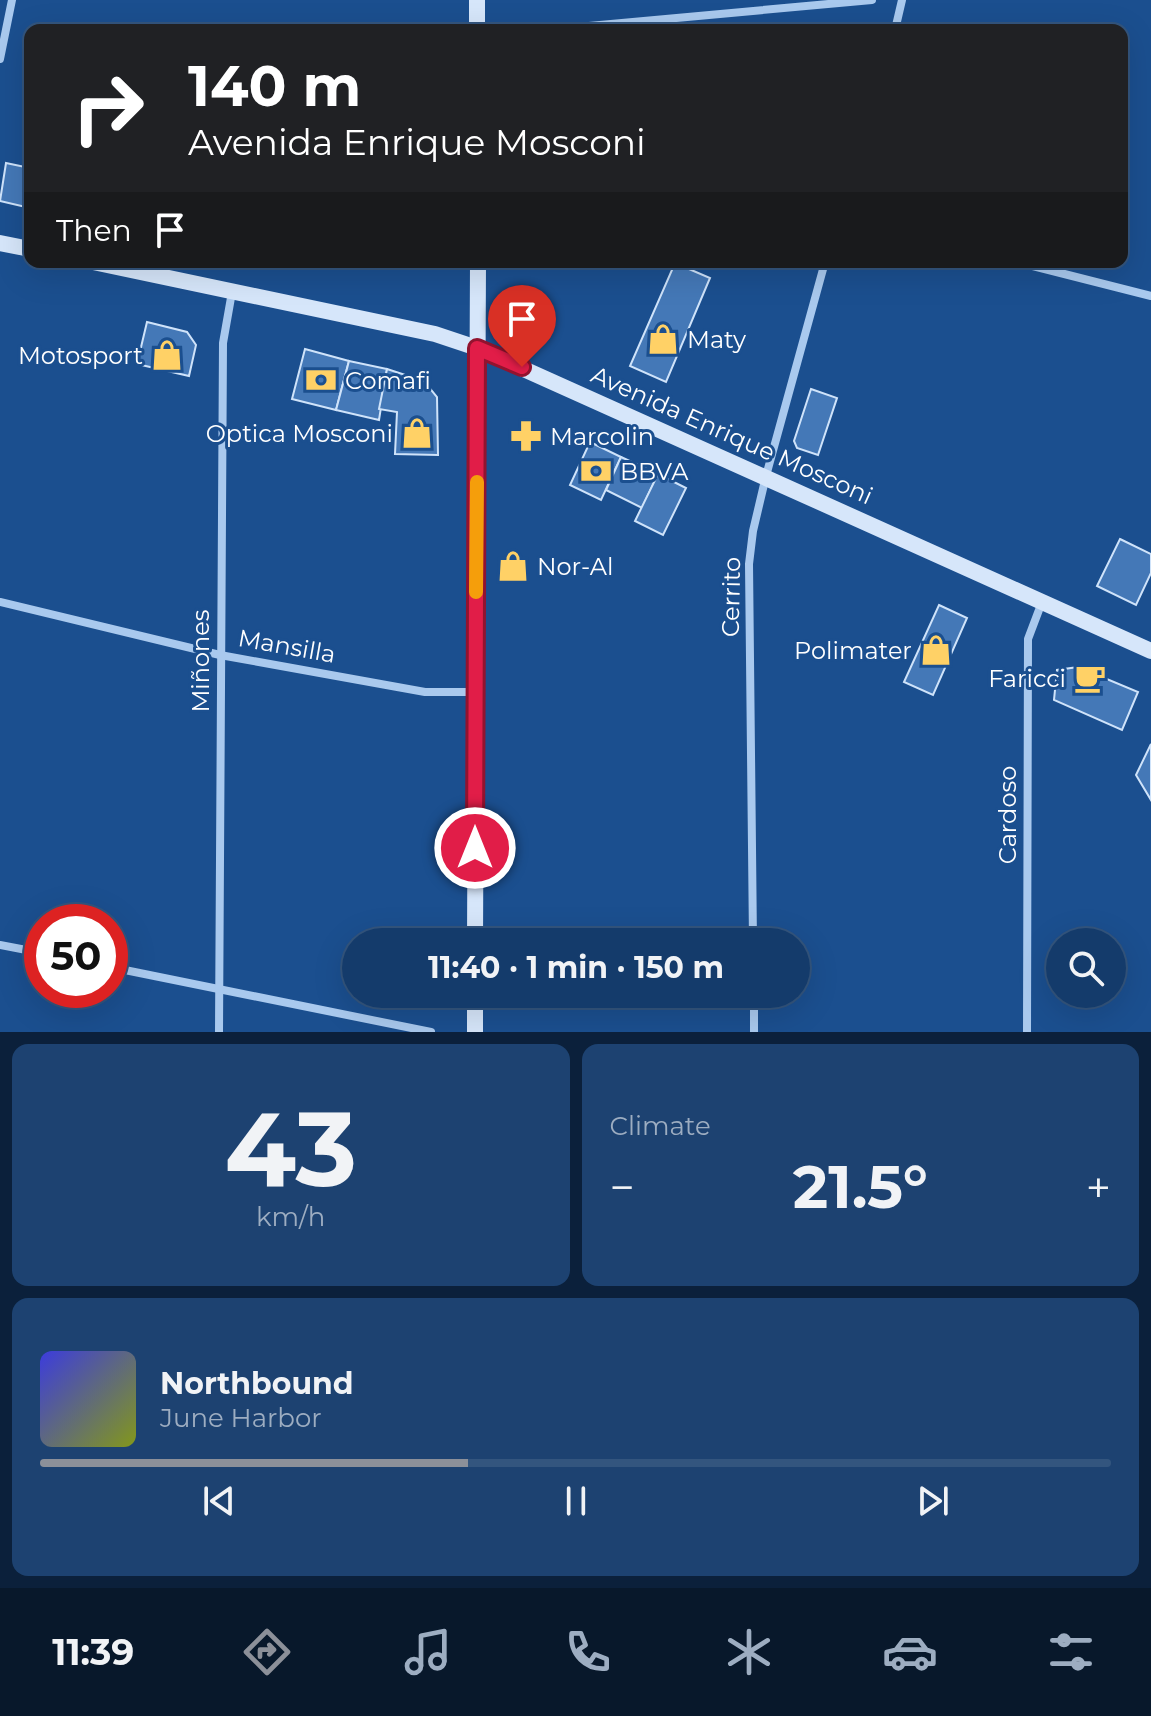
<!DOCTYPE html>
<html lang="en">
<head>
<meta charset="utf-8">
<style>
  :root { --surface:#143b6b; --page:#1d4271; --text:#f1f3f6; --muted:#9dadc1; --line:#33557e; --accent:#8c9099 }
  body { margin:0; font-family:Montserrat,sans-serif; background:var(--page); color:var(--text); height:100vh; display:flex; flex-direction:column; font-size:30px; white-space:nowrap }
  * { box-sizing:border-box; margin:0 }
  p { font-size:26px; color:var(--muted) }
  .icon { flex:none; width:44px; height:44px; fill:none; stroke:currentColor; stroke-width:2; stroke-linecap:round; stroke-linejoin:round }
  .map { position:relative; height:1032px; overflow:hidden }
  .panel { display:flex; flex-direction:column; gap:12px; padding:12px; background:#0b203b; flex:1 }
  .panel>* { flex:none }
  .top-card { position:absolute; left:24px; top:24px; width:1104px; height:244px; border-radius:16px; box-shadow:0 8px 32px #0002,0 0 0 2px var(--line); background:#202124; color:#fff; overflow:hidden }
  .tools { position:absolute; left:1046px; top:928px; display:grid; gap:16px }
  .tools a { display:grid; place-items:center; width:80px; height:80px; border-radius:50%; background:var(--surface); box-shadow:0 8px 32px #0002,0 0 0 2px var(--line); font-size:40px }
  .speed { position:absolute; left:24px; top:904px; display:flex; gap:16px; font-size:40px; font-weight:700; text-align:center }
  .speed>* { display:grid; place-content:center; width:104px; height:104px; border-radius:50%; background:var(--surface); box-shadow:0 8px 32px #0002,0 0 0 2px var(--line); line-height:1 }
  .speed .limit { border:12px solid #d22; background:#fff; color:#111 }
  .pin { position:absolute; display:grid; place-items:center; width:68px; height:68px; color:#fff; margin:-82px -34px; border-radius:50% 50% 50% 0; rotate:-45deg; box-shadow:0 0 8px #0007 }
  .pin .icon { rotate:45deg }
  .me { position:absolute; width:88px; margin:-44px; rotate:0deg; stroke-linejoin:round; filter:drop-shadow(0 0 6px #0008) }
  .turn { display:flex; align-items:center; gap:28px; height:168px; padding:0 32px; font-size:36px }
  .turn .icon { width:104px; height:104px; stroke-width:2.5 }
  .turn b { display:block; font-size:56px; line-height:68px }
  .then { display:flex; align-items:center; height:76px; padding:0 32px; background:#0003; gap:16px; font-size:30px }
  .big { font-size:60px; font-weight:700; line-height:1.1 }
  .panel .card { flex:1; display:flex; flex-direction:column; justify-content:center; gap:12px; min-width:0; padding:0 28px; border-radius:16px; background:var(--page) }
  .panel .dial { align-items:center; gap:0 }
  .dial b { font-size:104px; line-height:1 }
  .song { display:flex; align-items:center; gap:24px }
  .cover { width:96px; height:96px; border-radius:12px; background:linear-gradient(135deg,hsl(240 70% 55%),hsl(70 70% 35%)) }
  .played { height:8px; border-radius:4px; background:linear-gradient(90deg,var(--accent) 40%,var(--line) 40%) }
  .keys { display:flex; justify-content:space-around; direction:ltr }
  .heat { display:flex; justify-content:space-between; align-items:center; font-size:44px; direction:ltr }
  .panel .tiles { flex:1; display:grid; gap:12px; grid-template-columns:1fr 1fr }
  .card:last-child { grid-column:span 2 }
  .trip { position:absolute; left:342px; top:928px; width:468px; height:80px; border-radius:40px; background:var(--surface); box-shadow:0 8px 32px #0002,0 0 0 2px var(--line); font-weight:700; line-height:80px; text-align:center }
  .tabs { display:flex; height:128px; justify-content:space-around; align-items:center; background:#08182b; color:var(--muted) }
  .tabs .icon { width:56px; height:56px }
  .tabs .active { color:var(--accent) }
  .tabs b { font-size:36px; color:var(--text) }
  .map>svg:first-child { display:block }
</style>
</head>
<body>
<div class="map">
<svg width="1151" height="1032" viewBox="0 0 1151 1032">
  <rect width="100%" height="100%" fill="#1b4f8f"/>
  <!-- building -->
  <g fill="#4478b7" stroke="#cfe3fa" stroke-width="2">
    <path d="M6 163 30 168V208L0 201Z"/>
    <path d="M675 263 710 278 666 382 630 366Z"/>
    <path d="M147 322 187 332 196 345 189 376 137 364Z"/>
    <path d="M305 349 349 361 336 410 292 399Z"/>
    <path d="M349 361 387 369 379 420 336 410Z"/>
    <path d="M387 369 424 381 437 397 438 455 395 454 397 412 379 409Z"/>
    <path d="M811 389 837 398 818 455 797 448 794 441Z"/>
    <path d="M590 442 621 457 601 500 570 485Z"/>
    <path d="M621 457 658 474 642 508 606 490Z"/>
    <path d="M658 474 686 488 663 535 635 521Z"/>
    <path d="M1120 539 1151 554V573L1136 605 1097 586Z"/>
    <path d="M939 605 967 618 933 695 904 682Z"/>
    <path d="M1078 667 1138 692 1122 730 1054 700 1057 670Z"/>
    <path d="M1151 744V800L1136 775Z"/>
  </g>
  <g fill="none" stroke-linecap="round" stroke-linejoin="round">
    <!-- street -->
    <g stroke="#a9c9ee" stroke-width="8">
      <path d="M545 30 872 0"/>
      <path d="M895 30 902 0"/>
      <path d="M0 59 12 0"/>
      <path d="M1017 262 1151 296"/>
      <path d="M0 602 220 655 425 692H476"/>
      <path d="M753 942 749 564 753 531 766 476 825 262"/>
      <path d="M0 945 42 953"/>
      <path d="M110 967 431 1032"/>
      <path d="M754 994V1032"/>
      <path d="M219 1032 223 343 232 292"/>
      <path d="M1027 1032 1028 639 1042 602"/>
    </g>
    <!-- secondary -->
    <g stroke="#d6e6fa" stroke-width="16">
      <path d="M477 0V30"/>
      <path d="M0 243 30 249"/>
      <path d="M93 262 435 334 477 348 1151 651"/>
      <path d="M475 942 478 262"/>
      <path d="M475 1032V994"/>
    </g>
  </g>
  <g fill="none" stroke-linecap="round" stroke-linejoin="round">
    <defs>
      <path id="route" d="M475 848 477 348 522 367"/>
    </defs>
    <!-- route casing -->
    <use href="#route" stroke="#92132f" stroke-width="20"/>
    <!-- route -->
    <use href="#route" stroke="#e11d48" stroke-width="14"/>
    <!-- slow -->
    <path stroke="#f59e0b" stroke-width="14" d="M476 592 477 482"/>
  </g>
  <!-- icons -->
  <defs>
    <symbol id="shop-bare" viewBox="-9 -9 18 18"><path d="M-5-2.5h2.3a2.7 3.5 0 0 1 5.4 0H5L5.5 6h-11ZM-1.5-2.5h3a1.5 2.3 0 0 0-3 0Z" fill="#ffd166" stroke="#1b4f8f" stroke-width="2.5" paint-order="stroke"/></symbol>
    <symbol id="bank-bare" viewBox="-9 -9 18 18"><path d="M-6-4H6V4H-6ZM0-2.3a2.3 2.3 0 1 0 0 4.6a2.3 2.3 0 1 0 0-4.6Z" fill="#ffd166" stroke="#1b4f8f" stroke-width="2.5" paint-order="stroke"/></symbol>
    <symbol id="pharmacy-bare" viewBox="-9 -9 18 18"><path d="M-2-6h4v4h4v4h-4v4h-4v-4h-4v-4h4Z" fill="#ffd166" stroke="#1b4f8f" stroke-width="2.5" paint-order="stroke"/></symbol>
    <symbol id="cafe-bare" viewBox="-9 -9 18 18"><path d="M-5.5-4.5H6V0H3Q3 3.5 0 3.5H-2.5Q-5.5 3.5-5.5 0ZM3-3.2v2h1.7v-2ZM-6 4.5H4V6H-6Z" fill="#ffd166" stroke="#1b4f8f" stroke-width="2.5" paint-order="stroke"/></symbol>
  </defs>
  <g fill-rule="evenodd">
    <use href="#shop-bare" x="641" y="317" width="44" height="44"/>
    <use href="#shop-bare" x="145" y="333" width="44" height="44"/>
    <use href="#bank-bare" x="299" y="358" width="44" height="44"/>
    <use href="#shop-bare" x="395" y="411" width="44" height="44"/>
    <use href="#pharmacy-bare" x="504" y="414" width="44" height="44"/>
    <use href="#bank-bare" x="574" y="449" width="44" height="44"/>
    <use href="#shop-bare" x="491" y="544" width="44" height="44"/>
    <use href="#shop-bare" x="914" y="628" width="44" height="44"/>
    <use href="#cafe-bare" x="1068" y="656" width="44" height="44"/>
  </g>
  <g text-anchor="middle" dominant-baseline="central" stroke-width="6" stroke-linejoin="round" paint-order="stroke">
    <!-- poi labels -->
    <g font-size="24" fill="#fff" stroke="#1b4f8f" text-anchor="start">
      <text x="687" y="339">Maty</text>
      <text x="143" y="355" text-anchor="end">Motosport</text>
      <text x="345" y="380">Comafi</text>
      <text x="393" y="433" text-anchor="end">Optica Mosconi</text>
      <text x="550" y="436">Marcolin</text>
      <text x="620" y="471">BBVA</text>
      <text x="537" y="566">Nor-Al</text>
      <text x="912" y="650" text-anchor="end">Polimater</text>
      <text x="1066" y="678" text-anchor="end">Faricci</text>
    </g>
    <!-- street labels -->
    <g font-size="24" fill="#fff" stroke="#1b4f8f">
      <text transform="translate(732 435) rotate(24)">Avenida Enrique Mosconi</text>
      <text transform="translate(731 597) rotate(-89)">Cerrito</text>
      <text transform="translate(287 646) rotate(10)">Mansilla</text>
      <text transform="translate(200 661) rotate(-90)">Miñones</text>
      <text transform="translate(1007 815) rotate(-90)">Cardoso</text>
    </g>
  </g>
</svg>
<div class="tools">
<a><svg class="icon" aria-label="search" viewBox="0 0 24 24"><circle cx="10" cy="10" r="6"/><path d="M15 15l6 6"/></svg></a>
</div>
<div class="speed"><div class="limit">50</div></div>
<div class="pin" style="left:522px;top:367px;background:#d93025"><svg class="icon" aria-label="arrive" viewBox="0 0 24 24"><path d="M6 21V4h12l-3 4 3 4H6"/></svg></div>
<svg class="me" style="left:475px;top:848px" viewBox="-20 -20 40 40"><circle r="17" fill="#e11d48" stroke="#fff" stroke-width="3"/><path d="M0-11L8 9 0 5-8 9z" fill="#fff"/></svg>
<div class="trip">11:40 · 1 min · 150 m</div>
<div class="top-card">
<div class="turn"><svg class="icon" aria-label="right" viewBox="0 0 24 24"><path d="M7 20v-9h11M14 6l5 5-5 5"/></svg><div><b>140 m</b>Avenida Enrique Mosconi</div></div>
<div class="then">Then<svg class="icon" aria-label="arrive" viewBox="0 0 24 24"><path d="M6 21V4h12l-3 4 3 4H6"/></svg></div>
</div>
</div>
<section class="panel">
<div class="tiles">
<div class="card dial"><b>43</b><p>km/h</p></div>
<div class="card"><p>Climate</p>
<div class="heat"><a>−</a><b class="big">21.5°</b><a>+</a></div>
</div>
<div class="card">
<div class="song"><i class="cover"></i><div><b>Northbound</b><p>June Harbor</p></div></div>
<div class="played"></div>
<div class="keys"><svg class="icon" aria-label="previous" viewBox="0 0 24 24"><path d="M18 5L8 12l10 7zM5 5v14"/></svg><svg class="icon" aria-label="pause" viewBox="0 0 24 24"><path d="M8 5v14M16 5v14"/></svg><svg class="icon" aria-label="next" viewBox="0 0 24 24"><path d="M6 5l10 7-10 7zM19 5v14"/></svg></div>
</div>
</div>
</section>
<nav class="tabs">
<b>11:39</b>
<svg class="icon active" aria-label="directions" viewBox="0 0 24 24"><path d="M12 3l9 9-9 9-9-9zM9 14v-3h6M13 9l2 2-2 2"/></svg>
<svg class="icon" aria-label="music" viewBox="0 0 24 24"><path d="M9 18V5l10-2v13"/><circle cx="6" cy="18" r="3"/><circle cx="16" cy="16" r="3"/></svg>
<svg class="icon" aria-label="phone" viewBox="0 0 24 24"><path d="M5 4h4l2 5-3 2q2 4 5 5l2-3 5 2v4C11 20 4 13 5 4z"/></svg>
<svg class="icon" aria-label="climate" viewBox="0 0 24 24"><path d="M12 3v18M4 7l16 10M4 17L20 7"/></svg>
<svg class="icon" aria-label="car" viewBox="0 0 24 24"><path d="M5 17H2v-5l4-1 3-4h7l3 4 3 1v5h-3M9 17h6M6 11h13"/><circle cx="7" cy="17" r="2"/><circle cx="17" cy="17" r="2"/></svg>
<svg class="icon" aria-label="filters" viewBox="0 0 24 24"><path d="M4 7h16M4 17h16"/><circle cx="9" cy="7" r="2"/><circle cx="15" cy="17" r="2"/></svg>
</nav>
</body>
</html>
